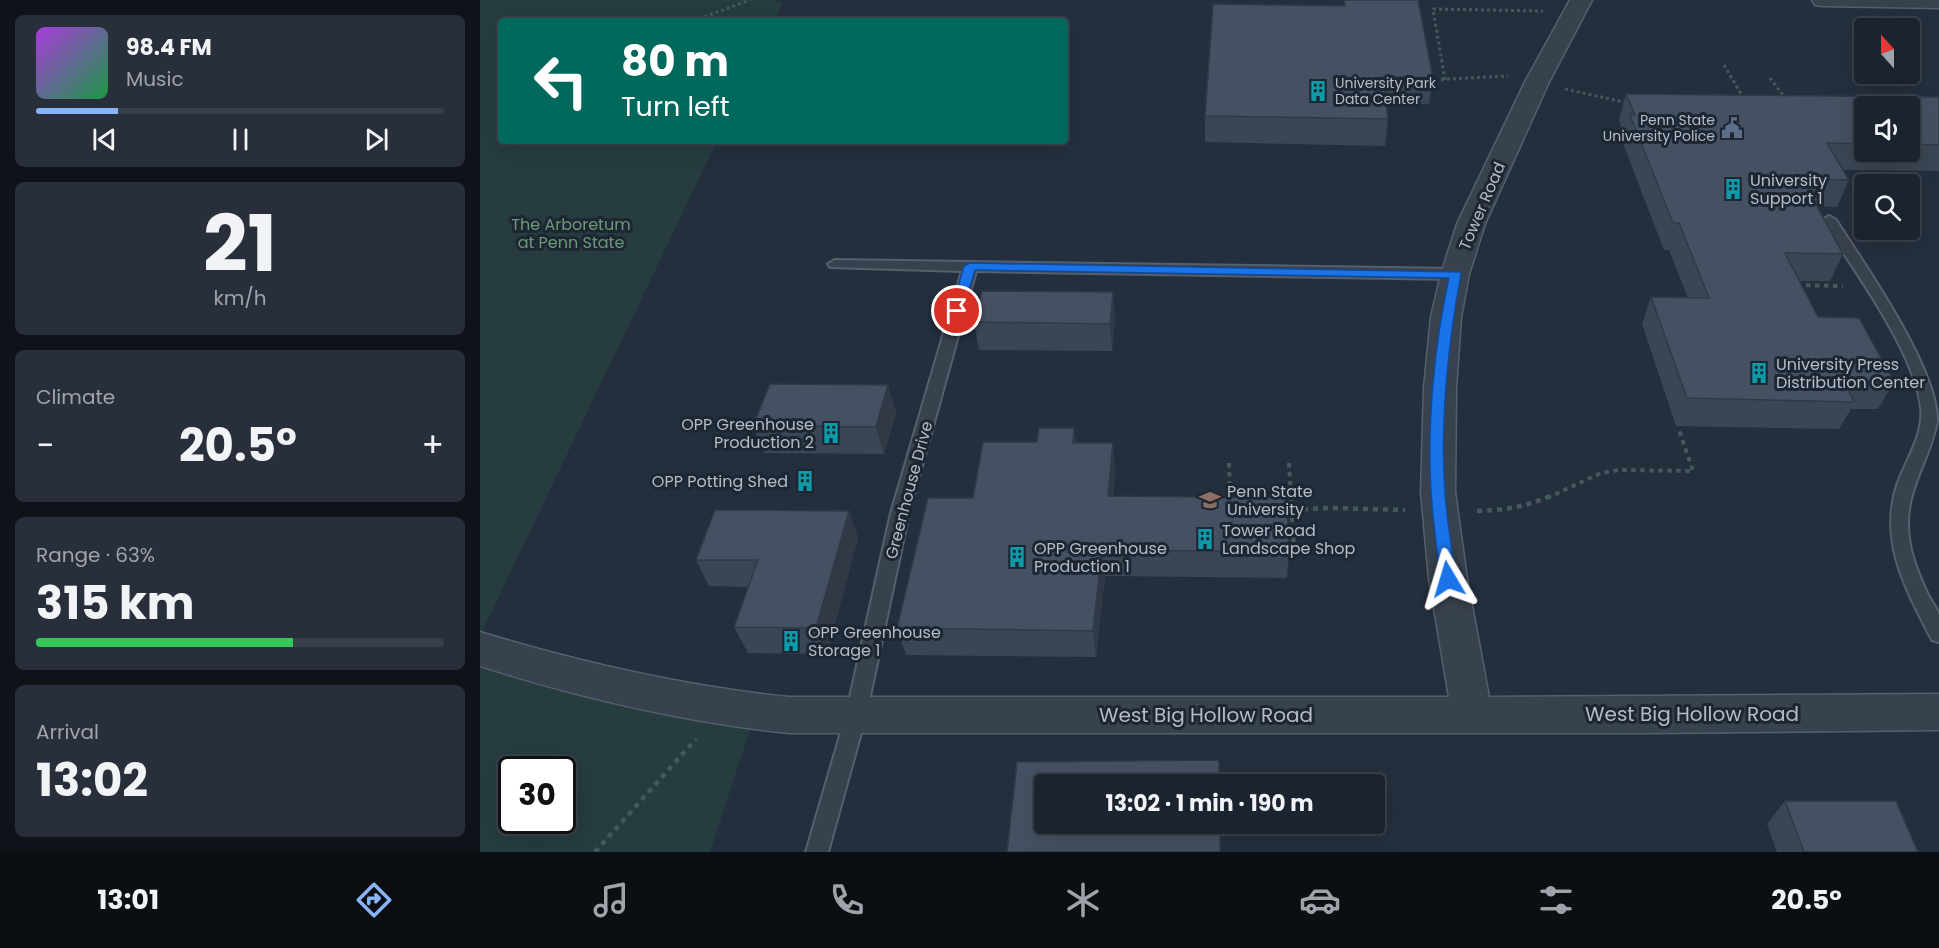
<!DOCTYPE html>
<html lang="en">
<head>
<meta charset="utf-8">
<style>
  :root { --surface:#1b232e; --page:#282f3a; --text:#f1f3f6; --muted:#a0a4aa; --line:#39404a; --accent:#8ab4f8 }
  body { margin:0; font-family:Poppins,sans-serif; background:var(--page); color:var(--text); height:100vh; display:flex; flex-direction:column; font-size:22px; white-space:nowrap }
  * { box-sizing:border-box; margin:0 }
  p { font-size:20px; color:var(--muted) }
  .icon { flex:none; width:33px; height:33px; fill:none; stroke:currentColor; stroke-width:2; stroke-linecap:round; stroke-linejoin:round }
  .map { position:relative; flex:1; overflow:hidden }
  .details { display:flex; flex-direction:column; gap:15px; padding:15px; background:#0f1319; width:480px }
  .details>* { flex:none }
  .guide { position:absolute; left:18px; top:18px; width:570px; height:126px; border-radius:6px; box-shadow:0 6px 24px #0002,0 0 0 2px var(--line); background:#00695c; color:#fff; overflow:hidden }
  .needle { width:39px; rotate:339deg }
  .tools { position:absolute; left:1374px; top:18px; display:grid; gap:12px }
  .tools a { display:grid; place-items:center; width:66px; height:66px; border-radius:6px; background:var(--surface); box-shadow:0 6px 24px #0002,0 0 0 2px var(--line); font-size:30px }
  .speed { position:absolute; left:18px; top:756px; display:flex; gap:12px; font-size:30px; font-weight:700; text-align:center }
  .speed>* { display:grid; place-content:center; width:78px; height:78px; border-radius:50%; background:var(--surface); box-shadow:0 6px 24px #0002,0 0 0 2px var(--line); line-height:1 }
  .speed .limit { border:3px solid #111; border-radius:9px; background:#fff; color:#111 }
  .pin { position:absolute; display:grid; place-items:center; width:51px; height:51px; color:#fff; margin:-26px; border:3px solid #fff; border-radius:50%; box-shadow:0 2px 6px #0007 }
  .me { position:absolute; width:66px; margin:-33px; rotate:353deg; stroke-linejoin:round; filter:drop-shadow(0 0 4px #0008) }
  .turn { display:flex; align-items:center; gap:21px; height:126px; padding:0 24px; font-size:27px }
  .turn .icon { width:78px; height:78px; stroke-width:2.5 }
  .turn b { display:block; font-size:42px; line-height:51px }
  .big { font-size:45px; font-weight:700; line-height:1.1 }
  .details .tile { flex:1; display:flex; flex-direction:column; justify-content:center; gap:9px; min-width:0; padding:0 21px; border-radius:9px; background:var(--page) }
  .details .dial { align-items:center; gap:0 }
  .dial b { font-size:78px; line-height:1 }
  .song { display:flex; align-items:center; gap:18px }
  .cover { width:72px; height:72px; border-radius:9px; background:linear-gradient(135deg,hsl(280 70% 55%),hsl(140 70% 35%)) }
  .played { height:6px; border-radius:3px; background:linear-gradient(90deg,var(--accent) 20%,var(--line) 20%) }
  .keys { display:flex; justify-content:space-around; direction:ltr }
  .heat { display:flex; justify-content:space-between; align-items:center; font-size:33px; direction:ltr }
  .charge { height:9px; border-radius:4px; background:linear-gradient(90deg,#34c759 63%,var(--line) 0) }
  .trip { position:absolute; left:554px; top:774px; width:351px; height:60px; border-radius:6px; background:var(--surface); box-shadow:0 6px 24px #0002,0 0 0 2px var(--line); font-weight:700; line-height:60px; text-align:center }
  .tabs { display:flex; height:96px; justify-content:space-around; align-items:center; background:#0b0e12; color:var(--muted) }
  .tabs .icon { width:42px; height:42px }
  .tabs .on { color:var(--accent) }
  .tabs b { font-size:27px; color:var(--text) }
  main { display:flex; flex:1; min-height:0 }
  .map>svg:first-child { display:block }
</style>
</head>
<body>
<main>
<section class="details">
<div class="tile">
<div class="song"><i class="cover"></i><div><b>98.4 FM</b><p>Music</p></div></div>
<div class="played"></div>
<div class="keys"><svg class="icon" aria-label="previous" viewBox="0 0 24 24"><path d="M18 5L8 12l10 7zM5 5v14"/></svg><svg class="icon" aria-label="pause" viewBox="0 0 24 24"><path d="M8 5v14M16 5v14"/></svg><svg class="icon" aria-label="next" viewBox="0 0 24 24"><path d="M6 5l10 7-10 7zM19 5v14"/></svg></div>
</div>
<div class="tile dial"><b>21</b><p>km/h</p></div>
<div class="tile"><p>Climate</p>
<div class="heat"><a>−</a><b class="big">20.5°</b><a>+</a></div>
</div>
<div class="tile"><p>Range · 63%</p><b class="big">315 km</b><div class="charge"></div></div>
<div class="tile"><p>Arrival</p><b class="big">13:02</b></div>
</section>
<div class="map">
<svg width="1459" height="852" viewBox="0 0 1459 852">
  <rect width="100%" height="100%" fill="#242f3e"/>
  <!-- green -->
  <g fill="#263c3f" fill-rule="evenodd">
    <path d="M0 0H292L303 3 294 21H21V141H237L0 636Z"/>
    <path d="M0 649 276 712 230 852H0ZM32 770H82V820H32Z"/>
  </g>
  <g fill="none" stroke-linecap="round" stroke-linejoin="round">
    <defs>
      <g id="lane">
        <path d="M1349 216 1356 220C1384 263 1459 371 1457 421 1451 457 1427 487 1428 525 1428 550 1438 573 1448 595 1451 601 1457 608 1459 615 1459 623 1459 634 1459 642L1452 640C1425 588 1396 536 1420 477 1429 456 1444 431 1441 408 1436 354 1372 267 1342 220Z"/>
        <path d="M355 260 975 269 982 274 975 279 496 271 429 513 386 715 348 852H326L366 715 411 513 482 271 350 267 348 264Z"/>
      </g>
      <g id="street">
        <path d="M1090 0H1112L1069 82 1005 224 989 274 981 317 976 388 975 492 987 579 1009 697 1459 694V730L1167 733H309C203 722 101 698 0 666V632C102 663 203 686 309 697H969L949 579 941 492 944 388 951 317 961 274 977 224 1045 82Z"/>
        <path d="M1332 0H1459V8L1343 6 1335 5Z"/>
      </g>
    </defs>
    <!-- lane casing -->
    <use href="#lane" stroke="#565f6c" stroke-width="4"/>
    <!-- street casing -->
    <use href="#street" stroke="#565f6c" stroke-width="3"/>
    <!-- path-far2 -->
    <g stroke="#44595c" stroke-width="3" stroke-dasharray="3 3" stroke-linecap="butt">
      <path d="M213 21 270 0"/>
      <path d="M1244 65 1263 97"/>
      <path d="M1290 78 1306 99"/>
      <path d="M949 80 1028 76"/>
      <path d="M965 80 953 9 1063 11"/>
      <path d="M1085 89 1148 103"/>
    </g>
    <!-- path-far1 -->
    <g stroke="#44595c" stroke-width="4" stroke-dasharray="4.5 4.5" stroke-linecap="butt">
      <path d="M1317 285 1363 286"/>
      <path d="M749 463 750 498"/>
      <path d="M809 463 811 498"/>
      <path d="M1067 498 1121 473 1140 470 1213 471 1198 427"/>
    </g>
    <!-- path -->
    <g stroke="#44595c" stroke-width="4.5" stroke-dasharray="5 5" stroke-linecap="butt">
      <path d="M750 496V499"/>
      <path d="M803 510 849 508 925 510"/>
      <path d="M997 511C1024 510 1046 507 1070 496"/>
      <path d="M806 554H814L811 496"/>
      <path d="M355 629H366"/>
      <path d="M115 852 216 739"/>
    </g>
    <!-- lane -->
    <use href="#lane" fill="#38414e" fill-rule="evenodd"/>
    <!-- street -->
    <use href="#street" fill="#38414e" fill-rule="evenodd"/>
  </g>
  <!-- wall -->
  <g fill="#3b4654" fill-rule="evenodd">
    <path d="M864 0 953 78 949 104 906 103 908 119 905 146 725 142V116L864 6Z"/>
    <path d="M1146 94 1459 97V171L1363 170 1369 180 1357 207 1337 206 1363 254 1350 281H1319L1338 317 1414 382 1398 409H1371L1359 429 1196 426 1162 324 1171 297 1208 298 1189 250H1184L1142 141 1144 135 1139 120ZM1384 106H1430V152H1384Z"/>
    <path d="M633 292 635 319 632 351 499 350 494 322Z"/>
    <path d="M408 385 416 413 404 454 284 453 273 426Z"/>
    <path d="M596 443H633L635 471 633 496 809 552 807 578 625 576 616 657 426 655 417 628 493 498Z"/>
    <path d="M369 511 378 538 347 654 268 653 254 627 268 587 229 586 216 560Z"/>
    <path d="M1305 801 1438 852H1297L1287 824Z"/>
  </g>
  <!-- shaded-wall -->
  <g fill="#303945">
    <path d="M633 292 635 319 632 351 630 324Z"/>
    <path d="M408 385 416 413 404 454 396 427Z"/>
    <path d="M594 428 598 455 593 443Z"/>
    <path d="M633 443 635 471 630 523 628 496Z"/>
    <path d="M369 511 378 538 347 654 336 628Z"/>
    <path d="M622 550 625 576 616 657 613 631Z"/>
  </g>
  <!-- building -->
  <g fill="#455162" stroke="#303945" stroke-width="1.5">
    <path d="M864 0H938L953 78 903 77 908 119 725 116 733 4 865 6Z"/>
    <path d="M1146 94 1459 97V145L1430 144V106H1384V144L1347 143 1369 180 1322 179 1363 254 1305 253 1338 317 1379 318 1414 382 1364 381 1374 402 1207 398 1171 297 1229 298 1199 223H1193L1150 115H1155Z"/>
    <path d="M502 291 633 292 630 324 494 322Z"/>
    <path d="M290 384 408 385 396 427 273 426Z"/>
    <path d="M559 428H594L593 443H633L628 496 807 498 809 552 622 550 613 631 417 628 448 498H493L503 442H557Z"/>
    <path d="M235 510 369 511 336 628 254 627 278 560H216Z"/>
    <path d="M739 760V784H564V824H740V852H527L537 762Z"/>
    <path d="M1305 801H1416L1438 852H1324Z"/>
  </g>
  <!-- route -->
  <path fill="#1a73e8" stroke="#114b97" stroke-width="1.5" d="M490 263 980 272 981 274C968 342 960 423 965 493 967 521 972 550 976 579L974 583 968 585 963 583 960 579C957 550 953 521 951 492 947 423 954 346 969 278L495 270 483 311 477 315 473 314 471 311 484 266Z"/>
  <!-- icons -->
  <defs>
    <symbol id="building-bare" viewBox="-9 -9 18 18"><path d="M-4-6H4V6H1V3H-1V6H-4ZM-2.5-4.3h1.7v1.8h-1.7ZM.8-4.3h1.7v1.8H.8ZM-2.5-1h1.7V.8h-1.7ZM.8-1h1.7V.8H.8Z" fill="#0f9aa8" stroke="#1d2633" stroke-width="2.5" paint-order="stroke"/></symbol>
    <symbol id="civic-bare" viewBox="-9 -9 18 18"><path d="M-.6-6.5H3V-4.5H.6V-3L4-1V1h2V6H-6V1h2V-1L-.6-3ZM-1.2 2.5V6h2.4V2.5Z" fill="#5c6f8a" stroke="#1d2633" stroke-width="2.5" paint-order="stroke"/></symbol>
    <symbol id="university-bare" viewBox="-9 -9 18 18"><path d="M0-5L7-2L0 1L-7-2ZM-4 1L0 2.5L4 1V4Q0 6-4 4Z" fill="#8d6e63" stroke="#1d2633" stroke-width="2.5" paint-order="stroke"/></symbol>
  </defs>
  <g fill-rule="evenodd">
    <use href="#building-bare" x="823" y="76" width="30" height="30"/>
    <use href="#civic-bare" x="1237" y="113" width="30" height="30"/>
    <use href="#building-bare" x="1238" y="174" width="30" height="30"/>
    <use href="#building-bare" x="1264" y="358" width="30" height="30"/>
    <use href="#building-bare" x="336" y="418" width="30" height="30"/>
    <use href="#building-bare" x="310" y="466" width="30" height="30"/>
    <use href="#university-bare" x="715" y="485" width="30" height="30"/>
    <use href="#building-bare" x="710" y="524" width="30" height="30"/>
    <use href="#building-bare" x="522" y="542" width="30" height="30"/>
    <use href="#building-bare" x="296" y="626" width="30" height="30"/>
  </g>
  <g text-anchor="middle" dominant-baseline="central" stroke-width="6" stroke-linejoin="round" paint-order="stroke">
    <!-- far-poi labels -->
    <g font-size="14" fill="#b4bcc9" stroke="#1d2633" text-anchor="start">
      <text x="855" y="83">University Park<tspan x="855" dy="16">Data Center</tspan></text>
      <text x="1235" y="120" text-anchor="end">Penn State<tspan x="1235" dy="16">University Police</tspan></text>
    </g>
    <!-- poi labels -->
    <g font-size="16" fill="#b4bcc9" stroke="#1d2633" text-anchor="start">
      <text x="1270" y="180">University<tspan x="1270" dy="18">Support 1</tspan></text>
      <text x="1296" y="364">University Press<tspan x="1296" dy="18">Distribution Center</tspan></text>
      <text x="334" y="424" text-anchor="end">OPP Greenhouse<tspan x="334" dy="18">Production 2</tspan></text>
      <text x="308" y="481" text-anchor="end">OPP Potting Shed</text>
      <text x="747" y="491">Penn State<tspan x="747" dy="18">University</tspan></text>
      <text x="742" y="530">Tower Road<tspan x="742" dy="18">Landscape Shop</tspan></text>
      <text x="554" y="548">OPP Greenhouse<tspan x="554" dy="18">Production 1</tspan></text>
      <text x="328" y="632">OPP Greenhouse<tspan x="328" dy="18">Storage 1</tspan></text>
    </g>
    <!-- street labels -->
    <g font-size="16" fill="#b4bcc9" stroke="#1d2633">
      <text transform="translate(1002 206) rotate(-67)">Tower Road</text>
      <text transform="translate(429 490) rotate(-75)">Greenhouse Drive</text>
    </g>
    <!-- park labels -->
    <g font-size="16" fill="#6b9a76" stroke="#1d2633">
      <text x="91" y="224">The Arboretum<tspan x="91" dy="18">at Penn State</tspan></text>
    </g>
    <!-- near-street labels -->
    <g font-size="20" fill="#b4bcc9" stroke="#1d2633">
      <text x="1212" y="714">West Big Hollow Road</text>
      <text x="726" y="715">West Big Hollow Road</text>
    </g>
  </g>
</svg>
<div class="tools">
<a><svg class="needle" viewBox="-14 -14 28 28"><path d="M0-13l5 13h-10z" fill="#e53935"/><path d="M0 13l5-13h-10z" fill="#a0a4aa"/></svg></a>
<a><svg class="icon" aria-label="sound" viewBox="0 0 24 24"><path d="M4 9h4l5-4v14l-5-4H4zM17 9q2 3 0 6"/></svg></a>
<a><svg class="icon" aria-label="search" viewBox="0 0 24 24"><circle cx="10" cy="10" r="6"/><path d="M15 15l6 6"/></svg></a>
</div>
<div class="speed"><div class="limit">30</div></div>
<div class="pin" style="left:477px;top:311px;background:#d93025"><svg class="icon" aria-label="arrive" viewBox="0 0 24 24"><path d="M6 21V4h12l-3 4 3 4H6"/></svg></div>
<svg class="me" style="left:968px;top:579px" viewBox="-20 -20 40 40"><path d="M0-17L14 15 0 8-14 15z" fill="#1a73e8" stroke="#fff" stroke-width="4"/></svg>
<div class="trip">13:02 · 1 min · 190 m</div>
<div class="guide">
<div class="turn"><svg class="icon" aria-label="left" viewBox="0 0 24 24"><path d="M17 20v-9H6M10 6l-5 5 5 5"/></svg><div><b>80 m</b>Turn left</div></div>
</div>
</div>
</main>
<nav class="tabs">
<b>13:01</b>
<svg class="icon on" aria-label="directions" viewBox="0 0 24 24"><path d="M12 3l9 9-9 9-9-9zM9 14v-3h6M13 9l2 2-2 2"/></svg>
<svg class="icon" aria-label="music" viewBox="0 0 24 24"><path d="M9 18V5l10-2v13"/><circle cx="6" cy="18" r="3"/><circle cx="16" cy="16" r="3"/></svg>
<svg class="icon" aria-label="phone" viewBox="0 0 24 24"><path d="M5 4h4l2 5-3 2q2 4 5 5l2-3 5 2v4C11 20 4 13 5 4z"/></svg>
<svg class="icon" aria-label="climate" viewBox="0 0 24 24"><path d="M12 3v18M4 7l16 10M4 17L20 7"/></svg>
<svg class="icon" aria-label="car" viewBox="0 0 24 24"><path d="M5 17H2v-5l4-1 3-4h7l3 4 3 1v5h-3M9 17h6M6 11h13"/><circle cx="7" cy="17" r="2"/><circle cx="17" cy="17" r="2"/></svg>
<svg class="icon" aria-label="filters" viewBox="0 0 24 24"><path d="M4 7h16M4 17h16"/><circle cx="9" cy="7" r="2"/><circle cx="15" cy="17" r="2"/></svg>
<b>20.5°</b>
</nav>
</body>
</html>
